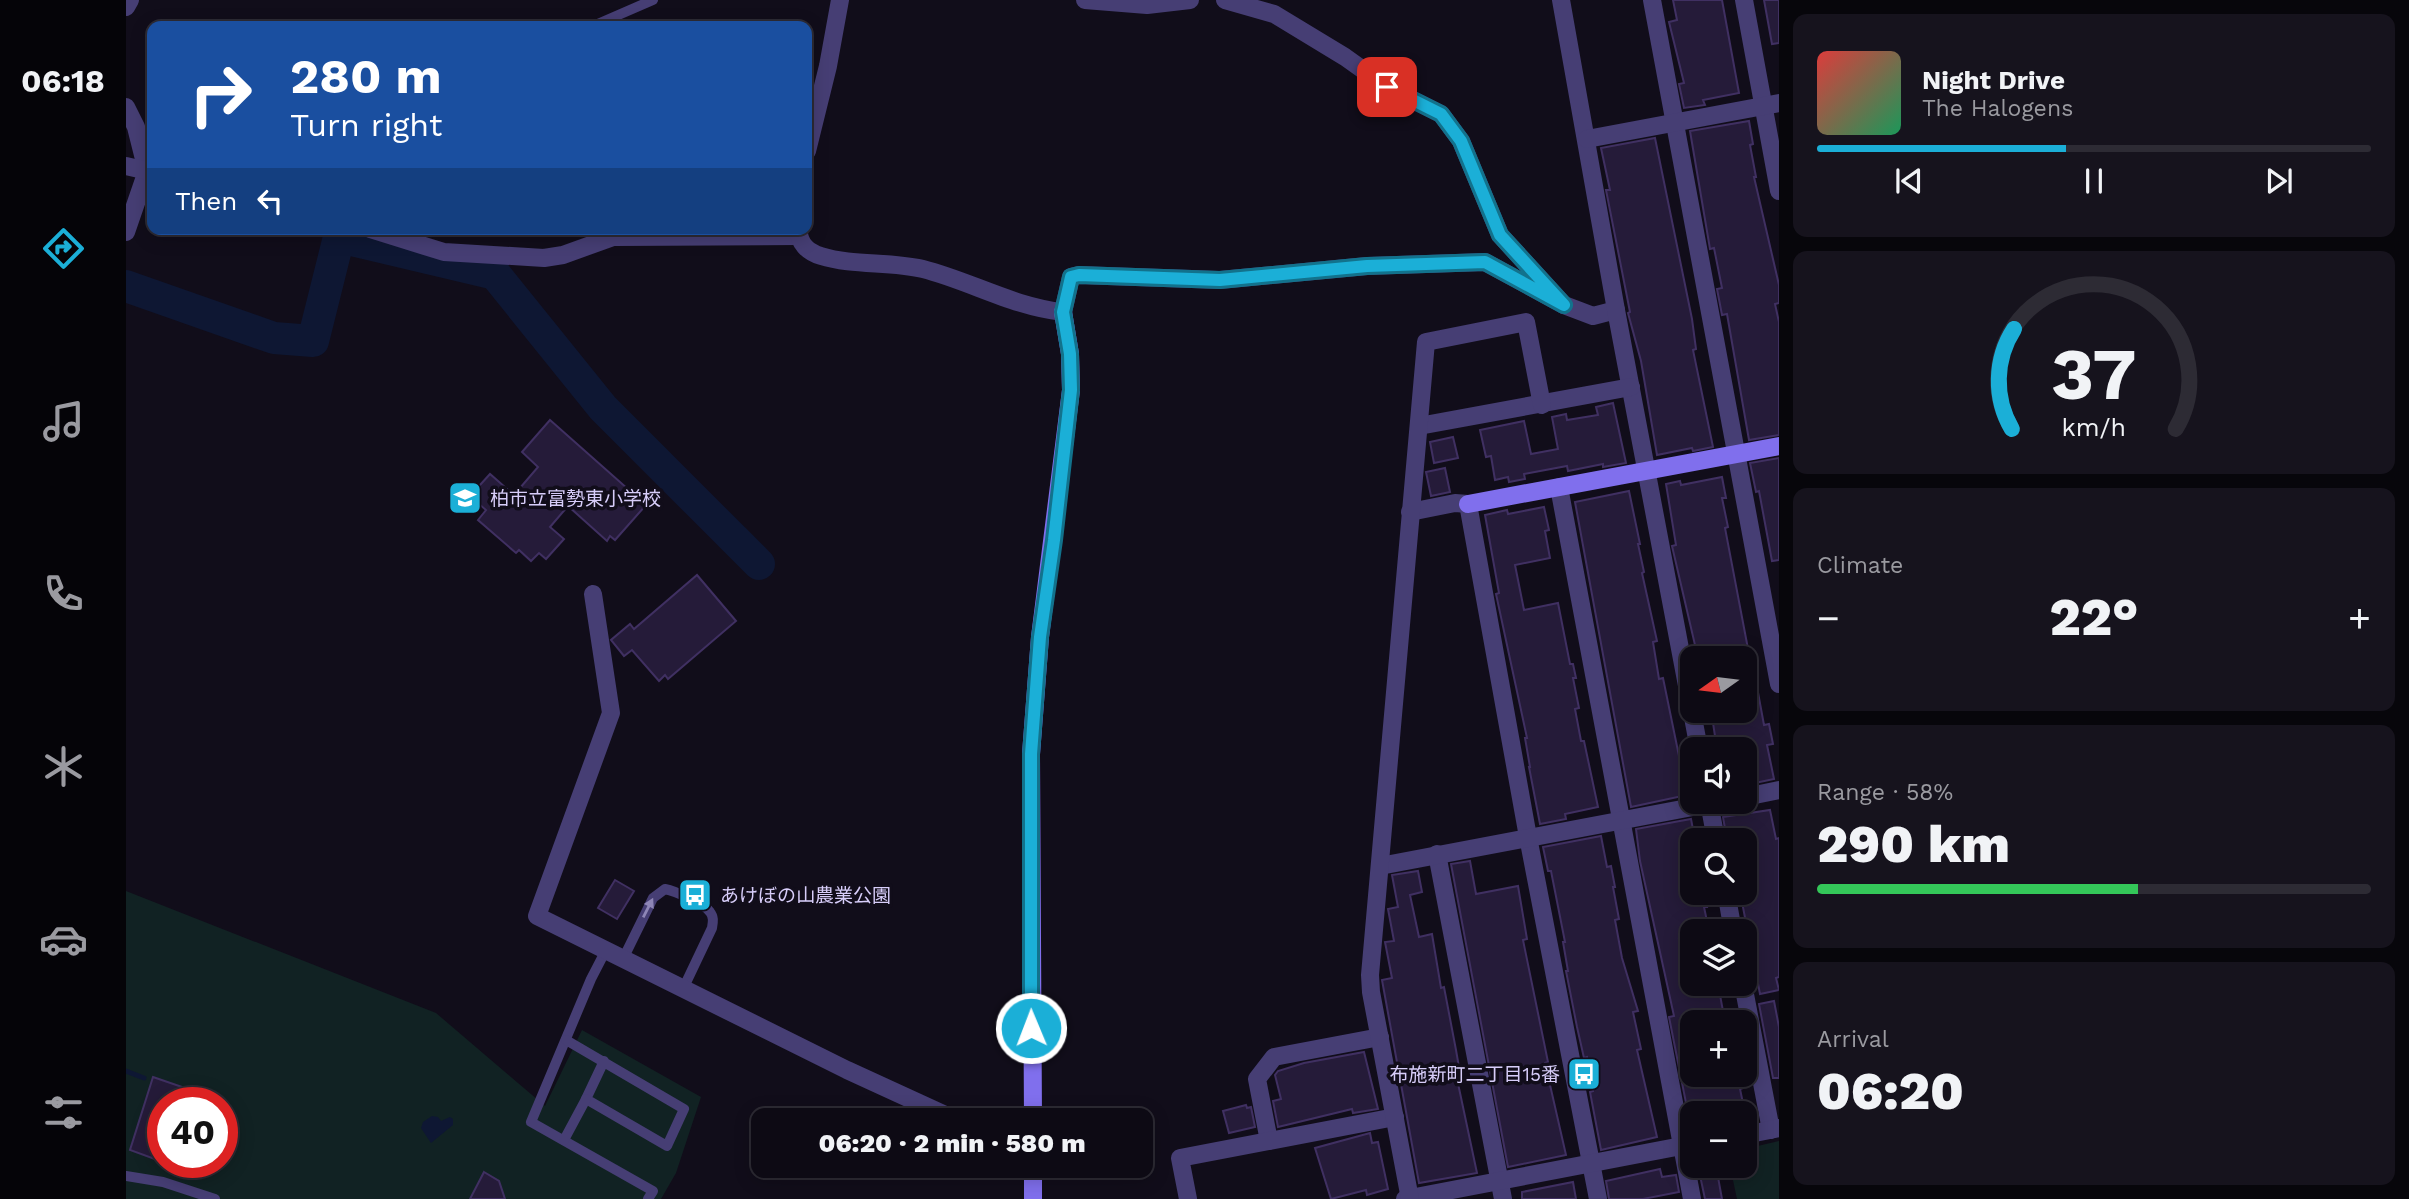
<!DOCTYPE html>
<html lang="en">
<head>
<meta charset="utf-8">
<style>
  :root { --surface:#0d0a14; --page:#16131d; --text:#f1f3f6; --muted:#9a9aa0; --line:#2d2b34; --accent:#1bafd7 }
  body { margin:0; font-family:"Work Sans","Noto Sans JP",sans-serif; background:var(--page); color:var(--text); height:100vh; display:flex; flex-direction:column; font-size:26px; white-space:nowrap }
  * { box-sizing:border-box; margin:0 }
  p { font-size:23px; color:var(--muted) }
  .icon { flex:none; width:38px; height:38px; fill:none; stroke:currentColor; stroke-width:2; stroke-linecap:round; stroke-linejoin:round }
  .map { position:relative; flex:1; overflow:hidden }
  .sheet { display:flex; flex-direction:column; gap:14px; padding:14px; background:#07060b; width:630px }
  .sheet>* { flex:none }
  .hud { position:absolute; left:21px; top:21px; width:665px; height:214px; border-radius:14px; box-shadow:0 4px 18px #0003,0 0 0 2px var(--line); background:#1a4fa0; color:#fff; overflow:hidden }
  .needle { width:46px; rotate:256deg }
  .tools { position:absolute; left:1554px; top:646px; display:grid; gap:14px }
  .tools a { display:grid; place-items:center; width:77px; height:77px; border-radius:14px; background:var(--surface); box-shadow:0 4px 18px #0003,0 0 0 2px var(--line); font-size:35px }
  .speed { position:absolute; left:21px; top:1087px; display:flex; gap:14px; font-size:35px; font-weight:700; text-align:center }
  .speed>* { display:grid; place-content:center; width:91px; height:91px; border-radius:50%; background:var(--surface); box-shadow:0 4px 18px #0003,0 0 0 2px var(--line); line-height:1 }
  .speed .limit { border:10px solid #d22; background:#fff; color:#111 }
  .pin { position:absolute; display:grid; place-items:center; width:60px; height:60px; color:#fff; margin:-30px; border-radius:14px; box-shadow:0 4px 10px #0006 }
  .me { position:absolute; width:77px; margin:-38px; rotate:359deg; stroke-linejoin:round; filter:drop-shadow(0 0 5px #0008) }
  .turn { display:flex; align-items:center; gap:24px; height:147px; padding:0 28px; font-size:32px }
  .turn .icon { width:91px; height:91px; stroke-width:2.5 }
  .turn b { display:block; font-size:49px; line-height:60px }
  .then { display:flex; align-items:center; height:66px; padding:0 28px; background:#0003; gap:14px; font-size:26px }
  .big { font-size:52px; font-weight:800; line-height:1.1 }
  .sheet .widget { flex:1; display:flex; flex-direction:column; justify-content:center; gap:10px; min-width:0; padding:0 24px; border-radius:14px; background:var(--page) }
  .sheet .dial { align-items:center; gap:0 }
  .dial svg { height:182px; overflow:visible; fill:none; stroke:var(--line); stroke-width:7; stroke-linecap:round; text-anchor:middle }
  .dial text { fill:var(--text); stroke:none }
  .song { display:flex; align-items:center; gap:21px }
  .cover { width:84px; height:84px; border-radius:10px; background:linear-gradient(135deg,hsl(0 70% 55%),hsl(150 70% 35%)) }
  .played { height:7px; border-radius:4px; background:linear-gradient(90deg,var(--accent) 45%,var(--line) 45%) }
  .keys { display:flex; justify-content:space-around; direction:ltr }
  .heat { display:flex; justify-content:space-between; align-items:center; font-size:38px; direction:ltr }
  .charge { height:10px; border-radius:5px; background:linear-gradient(90deg,#34c759 58%,var(--line) 0) }
  .trip { position:absolute; left:625px; top:1108px; width:402px; height:70px; border-radius:14px; background:var(--surface); box-shadow:0 4px 18px #0003,0 0 0 2px var(--line); font-weight:800; line-height:70px; text-align:center }
  main { display:flex; flex:1; min-height:0 }
  .tabs { display:flex; flex-direction:column; width:126px; justify-content:space-around; align-items:center; background:#050408; color:var(--muted) }
  .tabs .icon { width:49px; height:49px }
  .tabs .on { color:var(--accent) }
  .tabs b { font-size:32px; color:var(--text) }
  .map>svg:first-child { display:block }
</style>
</head>
<body>
<main>
<nav class="tabs">
<b>06:18</b>
<svg class="icon on" aria-label="directions" viewBox="0 0 24 24"><path d="M12 3l9 9-9 9-9-9zM9 14v-3h6M13 9l2 2-2 2"/></svg>
<svg class="icon" aria-label="music" viewBox="0 0 24 24"><path d="M9 18V5l10-2v13"/><circle cx="6" cy="18" r="3"/><circle cx="16" cy="16" r="3"/></svg>
<svg class="icon" aria-label="phone" viewBox="0 0 24 24"><path d="M5 4h4l2 5-3 2q2 4 5 5l2-3 5 2v4C11 20 4 13 5 4z"/></svg>
<svg class="icon" aria-label="climate" viewBox="0 0 24 24"><path d="M12 3v18M4 7l16 10M4 17L20 7"/></svg>
<svg class="icon" aria-label="car" viewBox="0 0 24 24"><path d="M5 17H2v-5l4-1 3-4h7l3 4 3 1v5h-3M9 17h6M6 11h13"/><circle cx="7" cy="17" r="2"/><circle cx="17" cy="17" r="2"/></svg>
<svg class="icon" aria-label="filters" viewBox="0 0 24 24"><path d="M4 7h16M4 17h16"/><circle cx="9" cy="7" r="2"/><circle cx="15" cy="17" r="2"/></svg>
</nav>
<div class="map">
<svg width="1653" height="1199" viewBox="0 0 1653 1199">
  <rect width="100%" height="100%" fill="#110d1a"/>
  <!-- green -->
  <g fill="#112223" fill-rule="evenodd">
    <path d="M0 891 310 1013 419 1106 456 1030 575 1097 550 1173 535 1199H0ZM37 1102H96V1162H37Z"/>
    <path d="M1653 1141V1199H1611L1604 1166H1619V1149Z"/>
  </g>
  <!-- water -->
  <path fill="#0e1733" d="M306 1116 312 1117 315 1121 324 1117 327 1119V1125L305 1143 295 1128 297 1122Z"/>
  <g fill="none" stroke-linecap="round" stroke-linejoin="round">
    <!-- stream -->
    <path stroke="#0e1733" stroke-width="5" d="M0 1071 18 1078"/>
    <!-- river -->
    <path stroke="#0e1733" stroke-width="32" d="M0 286 148 338 187 341 213 237 369 274 477 408 633 564"/>
  </g>
  <!-- building -->
  <g fill="#251b39" stroke="#403062" stroke-width="2">
    <path d="M1547 0H1596L1613 93 1577 100 1579 105 1558 108 1553 84 1558 83 1543 22 1551 20Z"/>
    <path d="M1638 0H1653V43L1646 44Z"/>
    <path d="M1623 121 1627 144 1624 145 1630 177H1628L1653 285V303L1649 304 1653 322V435L1623 440 1601 314 1596 315 1591 289 1596 288 1588 248 1584 249 1564 131Z"/>
    <path d="M1529 138 1566 319 1570 349 1567 350 1587 447 1567 451 1566 448 1531 455 1515 361 1502 313 1504 312 1480 190H1484L1475 148Z"/>
    <path d="M1487 403 1500 463 1477 467V464L1442 471 1441 466 1398 474 1399 479 1383 482 1382 477 1369 480 1365 456 1360 457 1354 430 1398 421 1405 454 1432 449 1426 417 1440 414 1441 420 1472 415 1470 407Z"/>
    <path d="M424 420 520 505 489 540 484 536 481 541 442 506 424 527 438 539 420 559 413 553 405 561 393 550 390 553 352 520 360 510 344 496 364 474 388 495 412 467 396 452Z"/>
    <path d="M1327 437 1332 458 1308 463 1304 442Z"/>
    <path d="M1653 458V560L1646 561 1633 491 1630 492 1624 463Z"/>
    <path d="M1319 468 1324 492 1305 496 1300 472Z"/>
    <path d="M1596 477 1600 498H1596L1602 527 1599 528 1623 654 1604 658 1603 654 1572 658 1546 546 1550 545 1540 484 1554 481 1555 485Z"/>
    <path d="M1503 491 1514 544H1512L1518 572 1516 573 1531 641 1527 642 1533 679 1537 678 1561 795 1505 807 1449 502Z"/>
    <path d="M1418 507 1423 530 1419 531 1424 558 1389 565 1398 610 1432 603 1444 664H1447L1450 678H1447L1453 708 1449 709 1455 741H1458L1472 807 1439 814 1440 819 1414 824 1403 767H1404L1399 738H1401L1370 594 1373 593 1359 515 1381 510 1382 514Z"/>
    <path d="M571 575 610 621 542 679 539 675 533 681 506 650 498 656 485 640 504 624 508 629Z"/>
    <path d="M1626 660 1638 725 1643 724 1647 744 1641 745 1648 779 1629 783V780L1619 782V749H1591L1585 710H1619V661Z"/>
    <path d="M1644 810 1650 839 1653 838V977L1650 978 1653 990 1634 994 1614 892H1619V837L1601 840 1597 817Z"/>
    <path d="M1565 819 1569 840H1566V892H1578L1581 907H1578L1583 931H1566V936L1553 939 1563 987 1592 984 1599 1022H1566V1074H1614L1617 1088 1614 1089 1619 1113H1562L1543 1017 1548 1016 1514 861 1510 829Z"/>
    <path d="M1475 836 1481 867 1485 866 1489 887H1487L1493 919 1489 920 1496 958 1512 1011 1507 1012 1515 1049 1511 1050 1531 1137 1475 1150 1464 1092 1467 1091 1461 1057 1458 1058 1451 1027 1440 971H1442L1437 942H1439L1425 871H1422L1417 847Z"/>
    <path d="M1344 861 1350 894 1392 886 1401 939 1397 940 1422 1062 1419 1063 1440 1155 1382 1167 1325 864Z"/>
    <path d="M1292 871 1296 892 1284 895 1293 937 1306 934 1315 988 1318 987 1330 1050 1334 1073 1330 1074 1351 1173 1293 1183 1256 980 1266 978 1259 942 1268 941 1262 909 1272 907 1266 875Z"/>
    <path d="M489 880 508 891 491 919 472 908Z"/>
    <path d="M1648 1001 1653 1027V1078H1647L1633 1004Z"/>
    <path d="M1238 1052 1252 1109 1227 1113 1226 1109 1152 1127 1147 1101 1155 1099 1149 1075 1152 1071 1178 1063Z"/>
    <path d="M27 1077 94 1100 93 1102H37V1162L4 1150Z"/>
    <path d="M1120 1105 1121 1108 1125 1107 1129 1127 1103 1133 1097 1111Z"/>
    <path d="M1244 1133 1246 1143 1252 1142 1262 1189 1241 1195 1240 1190 1205 1199 1189 1148Z"/>
    <path d="M1572 1166H1590L1596 1199H1579Z"/>
    <path d="M1534 1169 1536 1177 1550 1175 1553 1192 1517 1199H1483L1480 1181Z"/>
    <path d="M358 1172 373 1181 379 1199H344Z"/>
    <path d="M1447 1182 1450 1199H1396V1192Z"/>
  </g>
  <g fill="none" stroke-linecap="round" stroke-linejoin="round">
    <!-- lane -->
    <g stroke="#463e74" stroke-width="10">
      <path d="M467 26 527 0"/>
      <path d="M480 950 465 979 405 1122 527 1191 522 1199"/>
      <path d="M497 959 527 898 539 889C549 891 579 904 584 912 588 917 587 922 586 928L557 989"/>
      <path d="M440 1040 558 1109 541 1146 460 1099 478 1061"/>
      <path d="M438 1140 460 1099"/>
      <path d="M0 1176 37 1182 89 1199"/>
    </g>
    <!-- street -->
    <g stroke="#463e74" stroke-width="18">
      <path d="M959 0 1021 5 1064 0"/>
      <path d="M1099 0 1148 14 1219 57 1261 87 1315 114 1335 141 1374 235 1438 305 1467 316 1490 310"/>
      <path d="M1435 0 1490 310 1573 749"/>
      <path d="M1526 0 1653 684"/>
      <path d="M1618 0 1653 191"/>
      <path d="M0 7 4 0"/>
      <path d="M0 107 10 127 21 171 0 232"/>
      <path d="M1461 139 1653 103"/>
      <path d="M681 151 702 66 714 0"/>
      <path d="M0 166 26 172"/>
      <path d="M244 229 318 252 418 258 437 255 487 237 672 236"/>
      <path d="M673 229C672 243 682 252 695 256 727 266 764 261 797 269 844 281 888 307 937 312L945 277 953 275 1094 280 1241 266 1359 262 1438 305"/>
      <path d="M1293 426 1505 387"/>
      <path d="M1433 487 1566 1199"/>
      <path d="M1284 512 1329 503 1342 504 1402 837 1472 1199"/>
      <path d="M467 594 485 713 411 916 721 1070 830 1120"/>
      <path d="M1619 797 1653 790"/>
      <path d="M1583 802 1590 840"/>
      <path d="M1311 854 1377 1199"/>
      <path d="M1254 866 1593 802"/>
      <path d="M1600 892 1607 931"/>
      <path d="M1617 984 1645 1130"/>
      <path d="M1619 1135 1653 1128"/>
      <path d="M1143 1141 1131 1079 1148 1057 1254 1037"/>
      <path d="M1062 1199 1054 1158 1269 1117"/>
      <path d="M1279 1199 1566 1144"/>
      <path d="M1284 1199 1245 992 1244 975 1300 342 1400 322 1416 405"/>
    </g>
    <!-- secondary -->
    <g stroke="#806fed" stroke-width="18">
      <path d="M1342 504 1653 446"/>
      <path d="M907 1120 905 754 914 637 945 390 944 354 937 312"/>
      <path d="M907 1166V1199"/>
    </g>
  </g>
  <!-- one-way arrows -->
  <defs><path id="oneway-solid" d="M-6-.8H1V-3.2L6.5 0L1 3.2V.8H-6Z" transform="scale(1.75)"/></defs>
  <use fill="#8e86b6" href="#oneway-solid" transform="translate(522 908) rotate(-63)"/>
  <g fill="none" stroke-linecap="round" stroke-linejoin="round">
    <defs>
      <path id="route" d="M905 1028V754L914 637 928 540 945 390 944 354 937 312 945 277 953 275 1094 280 1241 266 1359 262 1438 305 1374 235 1335 141 1315 114 1261 87"/>
    </defs>
    <!-- route casing -->
    <use href="#route" stroke="#12728c" stroke-width="18"/>
    <!-- route -->
    <use href="#route" stroke="#1bafd7" stroke-width="12"/>
  </g>
  <!-- icons -->
  <defs>
    <symbol id="school-square" viewBox="-11 -11 22 22"><rect x="-9" y="-9" width="18" height="18" rx="4" fill="#1bafd7" stroke="#110d1a"/><path d="M0-5L7-2L0 1L-7-2ZM-4 1L0 2.5L4 1V4Q0 6-4 4Z" fill="#fff"/></symbol>
    <symbol id="bus-square" viewBox="-11 -11 22 22"><rect x="-9" y="-9" width="18" height="18" rx="4" fill="#1bafd7" stroke="#110d1a"/><path d="M-5-6H5V4H4V6H2V4H-2V6H-4V4H-5ZM-3.5-4V0h7V-4ZM-3.5 1.2v1.5H-2V1.2ZM2 1.2v1.5H3.5V1.2Z" fill="#fff"/></symbol>
  </defs>
  <g fill-rule="evenodd">
    <use href="#school-square" x="320" y="479" width="38" height="38"/>
    <use href="#bus-square" x="550" y="876" width="38" height="38"/>
    <use href="#bus-square" x="1439" y="1055" width="38" height="38"/>
  </g>
  <g text-anchor="middle" dominant-baseline="central" stroke-width="7" stroke-linejoin="round" paint-order="stroke">
    <!-- poi labels -->
    <g font-size="19" fill="#d7cdf9" stroke="#110d1a" text-anchor="start">
      <text x="364" y="498">柏市立富勢東小学校</text>
      <text x="594" y="895">あけぼの山農業公園</text>
      <text x="1434" y="1074" text-anchor="end">布施新町二丁目15番</text>
    </g>
  </g>
</svg>
<div class="tools">
<a><svg class="needle" viewBox="-14 -14 28 28"><path d="M0-13l5 13h-10z" fill="#e53935"/><path d="M0 13l5-13h-10z" fill="#9a9aa0"/></svg></a>
<a><svg class="icon" aria-label="sound" viewBox="0 0 24 24"><path d="M4 9h4l5-4v14l-5-4H4zM17 9q2 3 0 6"/></svg></a>
<a><svg class="icon" aria-label="search" viewBox="0 0 24 24"><circle cx="10" cy="10" r="6"/><path d="M15 15l6 6"/></svg></a>
<a><svg class="icon" aria-label="layers" viewBox="0 0 24 24"><path d="M12 4l9 5-9 5-9-5zM3 14l9 5 9-5"/></svg></a>
<a>+</a>
<a>−</a>
</div>
<div class="speed"><div class="limit">40</div></div>
<div class="pin" style="left:1261px;top:87px;background:#d93025"><svg class="icon" aria-label="arrive" viewBox="0 0 24 24"><path d="M6 21V4h12l-3 4 3 4H6"/></svg></div>
<svg class="me" style="left:905px;top:1028px" viewBox="-20 -20 40 40"><circle r="17" fill="#1bafd7" stroke="#fff" stroke-width="3"/><path d="M0-11L8 9 0 5-8 9z" fill="#fff"/></svg>
<div class="trip">06:20 · 2 min · 580 m</div>
<div class="hud">
<div class="turn"><svg class="icon" aria-label="right" viewBox="0 0 24 24"><path d="M7 20v-9h11M14 6l5 5-5 5"/></svg><div><b>280 m</b>Turn right</div></div>
<div class="then">Then<svg class="icon" aria-label="left" viewBox="0 0 24 24"><path d="M17 20v-9H6M10 6l-5 5 5 5"/></svg></div>
</div>
</div>
<section class="sheet">
<div class="widget">
<div class="song"><i class="cover"></i><div><b>Night Drive</b><p>The Halogens</p></div></div>
<div class="played"></div>
<div class="keys"><svg class="icon" aria-label="previous" viewBox="0 0 24 24"><path d="M18 5L8 12l10 7zM5 5v14"/></svg><svg class="icon" aria-label="pause" viewBox="0 0 24 24"><path d="M8 5v14M16 5v14"/></svg><svg class="icon" aria-label="next" viewBox="0 0 24 24"><path d="M6 5l10 7-10 7zM19 5v14"/></svg></div>
</div>
<div class="widget dial"><svg viewBox="0 0 100 80">
<path d="M14 69A42 42 0 1 1 86 69"/>
<path d="M14 69A42 42 0 0 1 15 25" stroke="#1bafd7"/>
<text x="50" y="56" font-size="32" font-weight="700">37</text>
<text x="50" y="72" font-size="11">km/h</text>
</svg></div>
<div class="widget"><p>Climate</p>
<div class="heat"><a>−</a><b class="big">22°</b><a>+</a></div>
</div>
<div class="widget"><p>Range · 58%</p><b class="big">290 km</b><div class="charge"></div></div>
<div class="widget"><p>Arrival</p><b class="big">06:20</b></div>
</section>
</main>
</body>
</html>
